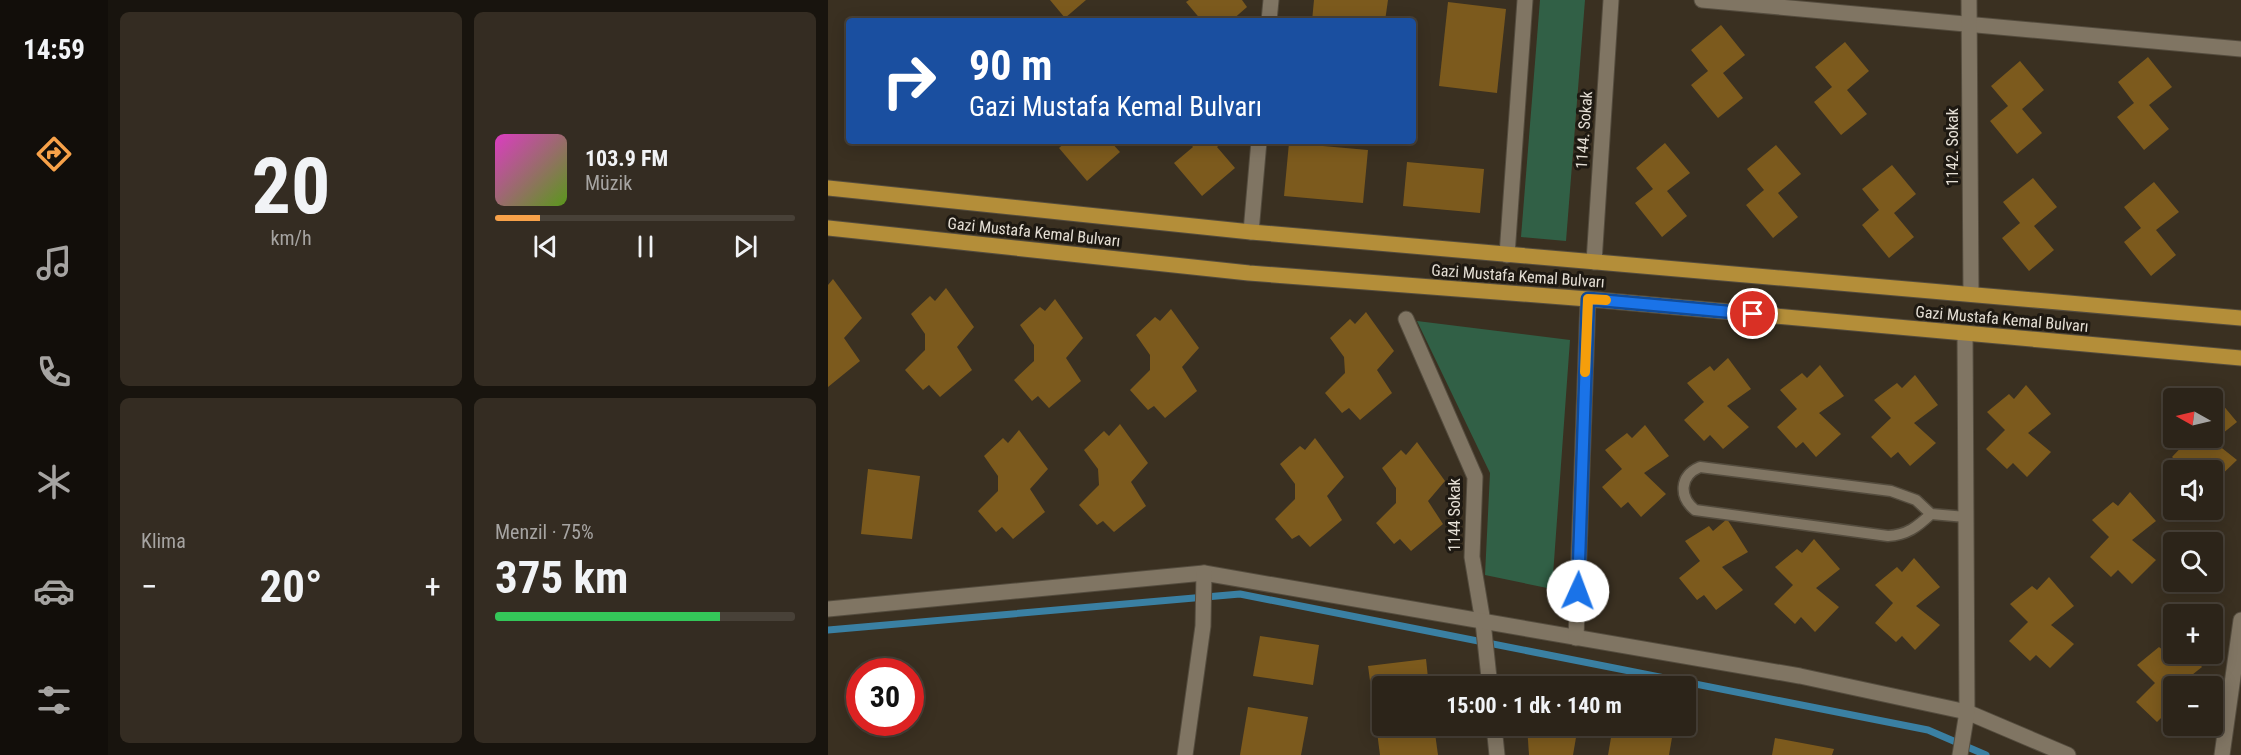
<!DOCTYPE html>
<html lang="tr">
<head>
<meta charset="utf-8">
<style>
  :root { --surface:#2c2419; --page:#342c22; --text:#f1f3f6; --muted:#a6a4a2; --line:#484138; --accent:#f7a149 }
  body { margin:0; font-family:"Roboto Condensed",sans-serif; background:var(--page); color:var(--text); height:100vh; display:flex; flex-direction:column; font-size:22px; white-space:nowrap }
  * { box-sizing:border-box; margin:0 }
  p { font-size:20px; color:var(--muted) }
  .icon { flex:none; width:33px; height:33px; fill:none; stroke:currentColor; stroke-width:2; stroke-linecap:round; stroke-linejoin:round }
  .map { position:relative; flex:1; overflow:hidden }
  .drawer { display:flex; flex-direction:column; gap:12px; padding:12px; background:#18140e; width:720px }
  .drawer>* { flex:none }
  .hud { position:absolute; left:18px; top:18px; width:570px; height:126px; border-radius:6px; box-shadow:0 3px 15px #0003,0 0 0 2px var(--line); background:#1a4fa0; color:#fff; overflow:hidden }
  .needle { width:39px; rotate:278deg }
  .tools { position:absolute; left:1335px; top:388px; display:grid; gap:12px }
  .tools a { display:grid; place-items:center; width:60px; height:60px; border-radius:6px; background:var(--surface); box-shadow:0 3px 15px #0003,0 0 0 2px var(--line); font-size:30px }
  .speed { position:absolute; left:18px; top:658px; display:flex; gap:12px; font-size:30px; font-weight:700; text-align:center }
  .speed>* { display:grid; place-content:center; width:78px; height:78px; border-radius:50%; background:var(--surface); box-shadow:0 3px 15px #0003,0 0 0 2px var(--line); line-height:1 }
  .speed .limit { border:9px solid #d22; background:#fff; color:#111 }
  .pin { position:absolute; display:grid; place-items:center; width:51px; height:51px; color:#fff; margin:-26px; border:3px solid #fff; border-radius:50%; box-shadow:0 2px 6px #0007 }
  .me { position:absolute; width:66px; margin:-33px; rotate:2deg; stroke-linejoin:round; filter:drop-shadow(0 0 4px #0008) }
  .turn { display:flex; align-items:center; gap:21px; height:126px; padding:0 24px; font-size:27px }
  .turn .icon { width:78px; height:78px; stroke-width:2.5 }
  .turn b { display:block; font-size:42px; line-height:51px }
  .big { font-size:45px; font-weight:700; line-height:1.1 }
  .drawer .card { flex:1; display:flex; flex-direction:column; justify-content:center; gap:9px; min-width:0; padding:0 21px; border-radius:9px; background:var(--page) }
  .drawer .dial { align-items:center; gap:0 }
  .dial b { font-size:78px; line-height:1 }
  .song { display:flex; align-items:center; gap:18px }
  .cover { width:72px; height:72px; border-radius:9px; background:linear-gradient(135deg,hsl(310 70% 55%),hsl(90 70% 35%)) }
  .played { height:6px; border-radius:3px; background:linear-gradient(90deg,var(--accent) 15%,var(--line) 15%) }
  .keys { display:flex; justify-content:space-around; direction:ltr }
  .heat { display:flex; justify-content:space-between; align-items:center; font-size:33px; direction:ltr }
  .charge { height:9px; border-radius:4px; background:linear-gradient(90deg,#34c759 75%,var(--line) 0) }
  .drawer .tiles { flex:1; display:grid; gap:12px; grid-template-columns:repeat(2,1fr) }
  .trip { position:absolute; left:544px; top:676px; width:324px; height:60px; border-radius:6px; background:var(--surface); box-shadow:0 3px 15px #0003,0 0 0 2px var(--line); font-weight:700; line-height:60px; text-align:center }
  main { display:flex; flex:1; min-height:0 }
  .menu { display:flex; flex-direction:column; width:108px; justify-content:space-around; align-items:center; background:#120e0a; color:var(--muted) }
  .menu .icon { width:42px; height:42px }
  .menu .active { color:var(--accent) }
  .menu b { font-size:27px; color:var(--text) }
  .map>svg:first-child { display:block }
</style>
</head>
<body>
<main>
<nav class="menu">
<b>14:59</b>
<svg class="icon active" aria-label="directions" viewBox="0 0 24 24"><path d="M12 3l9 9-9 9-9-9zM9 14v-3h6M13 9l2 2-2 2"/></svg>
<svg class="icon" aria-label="music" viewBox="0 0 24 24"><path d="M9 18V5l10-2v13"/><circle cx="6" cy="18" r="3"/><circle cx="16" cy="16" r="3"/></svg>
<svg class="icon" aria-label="phone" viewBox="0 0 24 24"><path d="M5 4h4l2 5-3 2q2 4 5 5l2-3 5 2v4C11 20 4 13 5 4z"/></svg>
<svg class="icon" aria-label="climate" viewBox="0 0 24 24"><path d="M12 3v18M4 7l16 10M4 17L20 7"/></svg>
<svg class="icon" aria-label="car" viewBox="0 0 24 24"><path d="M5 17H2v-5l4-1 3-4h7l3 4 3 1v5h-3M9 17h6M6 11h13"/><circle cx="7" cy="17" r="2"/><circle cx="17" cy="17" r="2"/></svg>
<svg class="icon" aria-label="filters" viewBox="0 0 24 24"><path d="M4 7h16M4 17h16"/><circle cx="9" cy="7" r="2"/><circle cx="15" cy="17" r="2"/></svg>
</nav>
<section class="drawer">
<div class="tiles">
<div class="card dial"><b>20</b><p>km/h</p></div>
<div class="card">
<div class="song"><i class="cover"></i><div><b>103.9 FM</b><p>Müzik</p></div></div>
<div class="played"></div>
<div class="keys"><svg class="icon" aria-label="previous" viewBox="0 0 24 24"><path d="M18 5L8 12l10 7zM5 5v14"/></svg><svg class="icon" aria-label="pause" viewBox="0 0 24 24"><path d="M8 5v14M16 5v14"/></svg><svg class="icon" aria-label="next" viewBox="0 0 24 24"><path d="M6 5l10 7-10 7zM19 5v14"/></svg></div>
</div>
<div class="card"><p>Klima</p>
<div class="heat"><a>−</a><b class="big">20°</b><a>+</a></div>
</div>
<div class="card"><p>Menzil · 75%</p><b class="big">375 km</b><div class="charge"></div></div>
</div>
</section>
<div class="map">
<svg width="1413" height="755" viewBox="0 0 1413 755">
  <rect width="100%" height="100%" fill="#3a3021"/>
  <!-- green -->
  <g fill="#316046">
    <path d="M712 0H757L738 241 693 237Z"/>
    <path d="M589 321 742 340 724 589 657 575 662 473Z"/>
  </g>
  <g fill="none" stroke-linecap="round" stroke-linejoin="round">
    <!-- stream -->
    <path stroke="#3a80a3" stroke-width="7" d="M0 630 412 594 1100 730 1158 755"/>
  </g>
  <!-- building -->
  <g fill="#7c5a1d">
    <path d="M222 0H258L237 18Z"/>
    <path d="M361 0H414L419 7 403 21H374L358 2Z"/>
    <path d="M486 0H560L557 21H484Z"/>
    <path d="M620 2 678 9 669 93 611 86Z"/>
    <path d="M893 25 917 55 895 73 915 98 890 118 863 85 880 71 863 50Z"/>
    <path d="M1017 42 1041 71 1019 90 1039 114 1013 135 986 102 1004 87 987 67Z"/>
    <path d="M1320 57 1344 87 1321 105 1341 129 1316 150 1289 117 1306 103 1290 82Z"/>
    <path d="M1192 61 1216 90 1194 109 1214 133 1189 154 1162 121 1180 106 1163 86Z"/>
    <path d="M124 141H165V146L124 143Z"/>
    <path d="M239 141H282L292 152 259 181 231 148Z"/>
    <path d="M360 141H396L389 147 407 168 374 196 346 163 365 147Z"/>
    <path d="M461 143 540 150 535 203 456 196Z"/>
    <path d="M837 143 862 173 839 191 859 216 834 237 807 203 825 189 808 168Z"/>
    <path d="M948 145 973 174 950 193 970 217 945 238 918 205 936 190 919 169Z"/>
    <path d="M579 162 656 169 652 213 575 206Z"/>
    <path d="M1064 165 1088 194 1066 213 1086 237 1061 258 1034 225 1051 210 1034 189Z"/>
    <path d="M1205 178 1229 207 1206 226 1226 250 1201 271 1174 238 1192 223 1175 202Z"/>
    <path d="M1326 182 1351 212 1328 230 1348 255 1323 276 1296 242 1313 228 1296 207Z"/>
    <path d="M5 279 34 318 16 338 32 361 0 387V285Z"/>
    <path d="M118 288 146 327 129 347 144 370 112 397 101 385 95 390 77 370 97 350V334L83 314 102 296 107 301Z"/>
    <path d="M227 299 255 338 238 358 253 381 221 408 210 396 204 401 186 380 206 361V345L192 325 212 307 217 311Z"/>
    <path d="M343 309 371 348 354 367 369 391 337 418 326 406 320 410 302 390 322 370V355L308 335 327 317 332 321Z"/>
    <path d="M538 312 566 351 549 370 564 393 532 420 521 408 514 413 497 393 517 373 516 357 502 338 522 319 527 324Z"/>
    <path d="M900 358 923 389 899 406 921 427 895 449 882 435 876 441 856 420 876 402 859 383 882 366 886 371Z"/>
    <path d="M992 365 1016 396 991 413 1013 434 988 457 975 442 968 448 949 427 969 409 952 390 974 373 979 378Z"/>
    <path d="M1087 375 1110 405 1086 423 1108 443 1082 466 1070 452 1063 458 1043 437 1063 418 1046 400 1069 383 1074 388Z"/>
    <path d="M1198 385 1223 414 1200 433 1223 452 1199 477 1185 463 1179 469 1158 449 1177 430 1159 412 1181 394 1186 399Z"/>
    <path d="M1384 392 1409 422 1385 441 1409 460 1384 484V471H1359L1344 457 1362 438H1384V399H1378Z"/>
    <path d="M292 424 320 463 303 482 318 506 286 532 275 521 269 525 251 505 271 485 270 469 256 450 276 431 281 436Z"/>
    <path d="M817 425 841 456 816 473 838 494 813 517 800 502 793 508 774 487 794 469 777 450 799 433 804 438Z"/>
    <path d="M191 430 220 469 202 489 217 512 185 539 174 527 168 532 150 511 170 491V476L156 456 175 438 180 443Z"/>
    <path d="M487 438 516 477 499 496 514 520 482 547 471 535 464 539 447 519 467 499V484L452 464 472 446 477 450Z"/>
    <path d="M589 442 617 481 600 501 615 524 583 551 572 539 566 544 548 523 568 503V488L554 468 573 450 578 455Z"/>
    <path d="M40 469 92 476 84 539 33 534Z"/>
    <path d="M1302 492 1328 521 1304 540 1328 560 1304 584 1290 570 1283 577 1262 557 1281 537 1264 520 1285 502 1290 506Z"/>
    <path d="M899 519 920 552 894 567 915 590 888 610 876 595 869 600 851 578 872 561 857 541 881 526 885 531Z"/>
    <path d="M986 539 1012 569 988 588 1011 607 987 632 973 617 967 624 946 604 965 585 947 567 969 549 974 553Z"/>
    <path d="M1086 558 1112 587 1088 606 1112 625 1087 650 1074 636 1068 642 1047 623 1065 603 1047 585 1069 567 1074 572Z"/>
    <path d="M1221 577 1246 606 1223 625 1246 644 1222 668 1208 655 1202 661 1181 641 1200 622 1182 604 1204 586 1209 590Z"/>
    <path d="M432 636 491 645 485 685 425 676Z"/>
    <path d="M1346 641V654H1363L1374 667 1350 686 1352 687H1346V725L1336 715 1329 722 1308 702 1327 683 1309 665 1331 647 1336 651Z"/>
    <path d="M598 659 601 687H555V709L546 710 540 666Z"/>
    <path d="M420 707 480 717 473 755H412Z"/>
    <path d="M595 726H606L610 755H552L549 732Z"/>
    <path d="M699 726H750L745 755H701Z"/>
    <path d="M785 726H846L841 755H780Z"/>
    <path d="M947 738 1006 749 1004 755H944Z"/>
  </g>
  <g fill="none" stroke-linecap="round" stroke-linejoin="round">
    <defs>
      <path id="lane" d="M1103 514C1089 527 1079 535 1060 536L867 510C851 497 851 476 872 467L1063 491 1088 500 1103 514 1138 517"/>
      <g id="street">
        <path d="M874 0 1413 49"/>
        <path d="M1141 0 1143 294"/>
        <path d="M441 21 443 0"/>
        <path d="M423 232 431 141"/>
        <path d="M679 255 697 0"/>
        <path d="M766 262 783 0"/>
        <path d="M578 319 647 477 644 557 655 622 662 687"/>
        <path d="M0 609 376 573 972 676 1139 712 1240 755"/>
        <path d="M748 638 760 299"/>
        <path d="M666 726 669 755"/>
        <path d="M357 755 375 626 376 573"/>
        <path d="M1132 755 1139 712 1137 334"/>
        <path d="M1394 755 1413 620"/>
      </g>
      <g id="primary">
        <path d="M0 188 423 232 1413 318"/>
        <path d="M0 228 421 273 760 299 1413 358"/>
      </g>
    </defs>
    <!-- lane casing -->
    <use href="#lane" stroke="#544c3e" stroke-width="13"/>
    <!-- street casing -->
    <use href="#street" stroke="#544c3e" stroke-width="17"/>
    <!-- primary casing -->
    <use href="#primary" stroke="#544c3e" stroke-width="17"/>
    <!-- lane -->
    <use href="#lane" stroke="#807563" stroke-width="10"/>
    <!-- street -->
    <use href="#street" stroke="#807563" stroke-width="15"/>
    <!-- primary -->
    <use href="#primary" stroke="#b48e39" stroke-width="15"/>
  </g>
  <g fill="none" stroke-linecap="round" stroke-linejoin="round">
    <defs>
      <path id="route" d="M750 591 760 299 925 314"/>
    </defs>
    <!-- route casing -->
    <use href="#route" stroke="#114b97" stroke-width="15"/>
    <!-- route -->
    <use href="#route" stroke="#1a73e8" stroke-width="10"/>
    <!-- slow -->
    <path stroke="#f59e0b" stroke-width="10" d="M757 372 760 299 778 300"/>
  </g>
  <g text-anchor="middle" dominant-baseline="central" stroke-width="6" stroke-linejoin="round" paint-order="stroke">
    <!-- street labels -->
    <g font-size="16" fill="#e5dfd5" stroke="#1e1912">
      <text transform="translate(756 130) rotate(-86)">1144. Sokak</text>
      <text transform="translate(1124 147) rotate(-90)">1142. Sokak</text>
      <text transform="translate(206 232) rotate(6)">Gazi Mustafa Kemal Bulvarı</text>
      <text transform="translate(690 276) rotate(4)">Gazi Mustafa Kemal Bulvarı</text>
      <text transform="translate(1174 319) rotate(5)">Gazi Mustafa Kemal Bulvarı</text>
      <text transform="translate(626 515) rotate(-90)">1144 Sokak</text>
    </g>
  </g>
</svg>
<div class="tools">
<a><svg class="needle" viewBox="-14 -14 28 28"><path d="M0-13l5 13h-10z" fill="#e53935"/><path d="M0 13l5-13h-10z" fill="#a6a4a2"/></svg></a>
<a><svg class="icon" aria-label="sound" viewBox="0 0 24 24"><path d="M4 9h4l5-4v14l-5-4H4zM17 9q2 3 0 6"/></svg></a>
<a><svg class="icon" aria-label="search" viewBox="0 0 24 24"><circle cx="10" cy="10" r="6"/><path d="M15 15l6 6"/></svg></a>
<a>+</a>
<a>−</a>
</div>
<div class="speed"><div class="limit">30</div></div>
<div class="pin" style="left:925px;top:314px;background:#d93025"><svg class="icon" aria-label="arrive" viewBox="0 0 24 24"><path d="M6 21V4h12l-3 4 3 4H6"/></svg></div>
<svg class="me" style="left:750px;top:591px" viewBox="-20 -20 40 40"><circle r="19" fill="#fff"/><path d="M0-13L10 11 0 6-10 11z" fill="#1a73e8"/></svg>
<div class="trip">15:00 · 1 dk · 140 m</div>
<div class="hud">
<div class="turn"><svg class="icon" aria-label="right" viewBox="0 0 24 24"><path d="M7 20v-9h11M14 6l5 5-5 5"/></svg><div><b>90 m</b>Gazi Mustafa Kemal Bulvarı</div></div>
</div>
</div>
</main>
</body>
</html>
